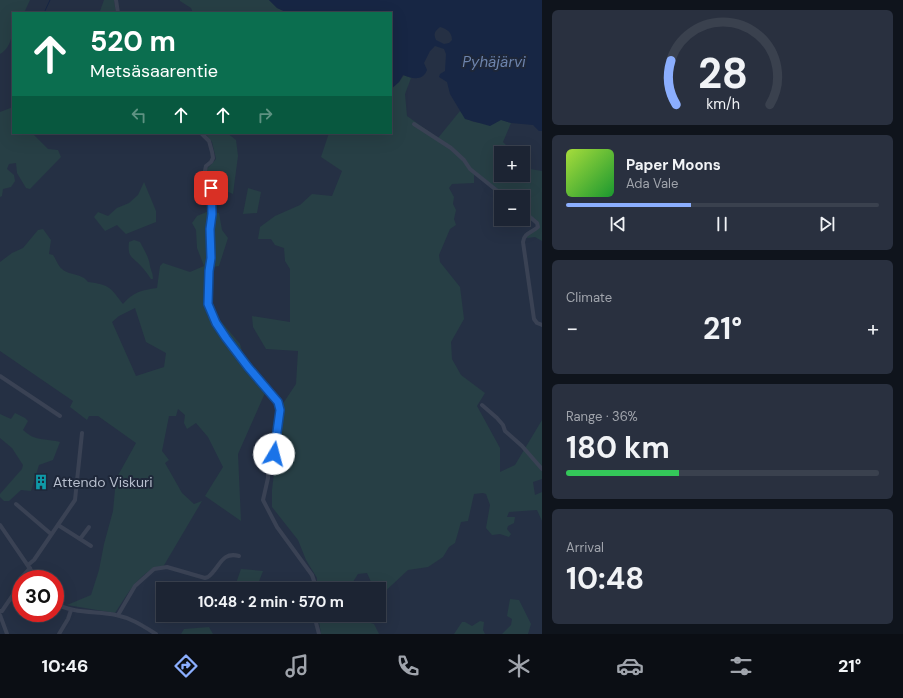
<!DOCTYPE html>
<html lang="en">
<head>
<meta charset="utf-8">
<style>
  :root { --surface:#1c2433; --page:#29303f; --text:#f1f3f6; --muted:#a0a4ac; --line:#3a414e; --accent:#8baefe }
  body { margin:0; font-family:"DM Sans",sans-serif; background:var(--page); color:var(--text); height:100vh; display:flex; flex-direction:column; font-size:15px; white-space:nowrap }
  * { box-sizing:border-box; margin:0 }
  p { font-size:13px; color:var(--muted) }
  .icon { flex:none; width:22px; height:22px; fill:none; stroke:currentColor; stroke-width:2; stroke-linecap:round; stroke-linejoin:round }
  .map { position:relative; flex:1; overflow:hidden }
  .sheet { display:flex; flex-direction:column; gap:10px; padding:10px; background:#0f141c; width:361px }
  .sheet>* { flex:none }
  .top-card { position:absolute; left:12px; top:12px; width:380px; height:122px; border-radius:0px; box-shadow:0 4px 16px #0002,0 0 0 1px var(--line); background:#0b6e4f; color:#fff; overflow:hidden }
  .controls { position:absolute; left:494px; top:146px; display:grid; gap:8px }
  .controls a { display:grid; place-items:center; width:36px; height:36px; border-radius:0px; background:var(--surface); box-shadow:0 4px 16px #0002,0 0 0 1px var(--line); font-size:20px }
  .speed { position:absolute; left:12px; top:570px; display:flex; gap:8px; font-size:20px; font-weight:700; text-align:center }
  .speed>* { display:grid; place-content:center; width:52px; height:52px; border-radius:50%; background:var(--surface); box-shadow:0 4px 16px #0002,0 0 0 1px var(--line); line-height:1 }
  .speed .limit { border:6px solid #d22; background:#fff; color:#111 }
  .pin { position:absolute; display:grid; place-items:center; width:34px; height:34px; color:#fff; margin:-17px; border-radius:8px; box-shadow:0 2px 6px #0006 }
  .me { position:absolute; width:44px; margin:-22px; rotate:8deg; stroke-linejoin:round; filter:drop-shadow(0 0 3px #0008) }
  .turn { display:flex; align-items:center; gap:14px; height:84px; padding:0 12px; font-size:18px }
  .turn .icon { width:52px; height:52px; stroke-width:2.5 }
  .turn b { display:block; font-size:28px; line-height:34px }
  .lanes { display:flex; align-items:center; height:38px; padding:0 12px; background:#0003; justify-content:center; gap:20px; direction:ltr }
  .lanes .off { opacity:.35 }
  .big { font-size:30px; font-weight:700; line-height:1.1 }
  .sheet .widget { flex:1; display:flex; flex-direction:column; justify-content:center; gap:6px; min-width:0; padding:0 14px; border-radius:6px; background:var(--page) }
  .sheet .dial { align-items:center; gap:0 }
  .dial svg { height:104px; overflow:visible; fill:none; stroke:var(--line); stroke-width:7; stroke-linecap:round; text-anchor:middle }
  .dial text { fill:var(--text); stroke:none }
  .song { display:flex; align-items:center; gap:12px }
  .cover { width:48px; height:48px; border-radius:6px; background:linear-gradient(135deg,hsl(80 70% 55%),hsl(130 70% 35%)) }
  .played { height:4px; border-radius:2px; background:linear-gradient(90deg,var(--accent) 40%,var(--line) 40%) }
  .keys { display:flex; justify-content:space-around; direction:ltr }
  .heat { display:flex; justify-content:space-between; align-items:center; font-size:22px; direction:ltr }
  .charge { height:6px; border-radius:3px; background:linear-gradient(90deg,#34c759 36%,var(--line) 0) }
  .trip { position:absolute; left:156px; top:582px; width:230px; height:40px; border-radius:0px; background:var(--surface); box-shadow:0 4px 16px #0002,0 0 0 1px var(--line); font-weight:700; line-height:40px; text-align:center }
  .dock { display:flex; height:64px; justify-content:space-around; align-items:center; background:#0b0e14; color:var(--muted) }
  .dock .icon { width:28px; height:28px }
  .dock .active { color:var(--accent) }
  .dock b { font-size:18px; color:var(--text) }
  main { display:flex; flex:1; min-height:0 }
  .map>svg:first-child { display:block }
</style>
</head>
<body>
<main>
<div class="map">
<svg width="542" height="634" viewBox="0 0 542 634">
  <rect width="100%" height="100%" fill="#253044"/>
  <!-- green -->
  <g fill="#273f45" fill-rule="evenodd">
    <path d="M0 0H30L24 13H13C13 27 14 46 0 54Z"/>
    <path d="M104 0H114L116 13H108L100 11Z"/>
    <path d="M180 0H269L277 8 288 13H193L191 8 180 1Z"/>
    <path d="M404 75 411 78 405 94 407 116 438 138 460 111C477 132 483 117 502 120 505 121 508 122 511 123L503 142 514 153H501V175H523V162L530 169 542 171V241L535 237 527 238V236L539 227V223L523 209V197H507L474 171V183L452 184 449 188 454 197 453 204 456 210 454 219 456 225 450 229 439 255 440 262 460 287 464 319 451 342 452 359 461 375 485 393 477 406 500 448V472L515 465 542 420V479L533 482 535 495 542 492V521L537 510 509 512 507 517H515L514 523 508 526 507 529 511 534 509 537 500 534 492 535 486 528 490 505 486 494 483 493 474 494 468 521 461 522 455 543 449 547 443 557 428 567 408 570 379 597V589H370L372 584 367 573 358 574 349 588 340 582 330 585 326 589H317V578L306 560 298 540 272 507V490L282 405 296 384 298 351 266 349 253 327 252 316 290 322V269L285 261 284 248 275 245 271 239H258L260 227 275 216 300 205 312 194 332 196 342 171 321 157 329 133H391V89L399 82Z"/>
    <path d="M13 107V133H32L48 149 58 150 61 157 30 189 26 188 17 173 16 163 9 164 7 169 14 175 15 181 11 187 3 189 2 196 0 197V112Z"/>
    <path d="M205 133H227L236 140 238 156 233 194 212 185 206 170 216 159 212 142Z"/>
    <path d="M144 182 156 211V222L126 234 117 225 105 231 94 217 98 212 108 216 117 208 129 203 138 195Z"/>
    <path d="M248 188 261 192 257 213 243 214Z"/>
    <path d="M209 211 219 213 222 230 228 238 219 266 207 268V315L216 323 220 320 240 344 244 357 260 378 265 393 238 454 241 521 205 496 223 467 208 437 196 423 187 429 184 423 185 415 178 409 176 416H169L162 451 169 460 165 463 182 493 194 504 202 501 163 567C159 567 154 568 151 570 135 579 125 598 115 613L67 605 91 595 99 570 104 544 113 511 116 479 136 443 98 416H89L87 420 70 407 73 401 0 351V262L12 253 23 248 38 230 43 229 51 240 49 254 53 255C56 259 58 266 62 269 70 276 82 273 88 282 110 285 110 287 123 304 133 292 142 290 157 288L160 266 163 263 190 272 204 266 197 248 196 230 192 223 197 216ZM135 308 146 342 166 353 164 367 136 376 112 322 119 316Z"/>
    <path d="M134 240 140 242C144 250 149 257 150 266 151 271 153 273 153 279H151C148 275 145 270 141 266 133 257 127 258 129 242Z"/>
    <path d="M15 413 25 418 28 421 23 430C36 442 44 438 60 442L53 460 39 465 31 491 21 490 9 501H4L0 497V494L22 469 23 465 12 448 0 438V414L11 419Z"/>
    <path d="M241 569 263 571 256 589H234Z"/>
    <path d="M510 599 519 600 531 624 528 634H502L511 625 512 619 507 616Z"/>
    <path d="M318 615H362L367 622 374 624 379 634H321Z"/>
    <path d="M480 621 484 622 483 630 485 634H454L462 622H465L472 626Z"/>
    <path d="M209 627 213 634H181L184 629Z"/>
  </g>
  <!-- water -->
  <path fill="#172644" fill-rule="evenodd" d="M269 0H542V131H539L533 125 511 123 501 120 490 126 465 119 450 94 447 82 439 77 440 74 445 71 446 54 444 49 435 46 430 51 424 63 427 70C423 81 413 79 403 75L399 82 391 89V13H288L277 8ZM440 27C447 29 452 32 452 40L449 43 444 44 436 40C433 33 435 31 440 27Z"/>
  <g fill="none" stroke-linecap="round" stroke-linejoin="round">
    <!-- stream -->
    <path stroke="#172644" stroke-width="1" d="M44 13 50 0"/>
    <!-- minor -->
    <g stroke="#3a4254" stroke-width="4">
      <path d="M116 0 118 13"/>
      <path d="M414 124 451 148 464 160 470 169 505 197"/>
      <path d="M201 133 209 141 212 152 213 158 211 162 206 166 204 175 211 188 212 214 208 304C217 332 238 356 257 377 264 385 274 394 279 404V420L274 454 268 465V478L263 500 277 527 312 575 315 584 314 589"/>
      <path d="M523 211 537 223 538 227C531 233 524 233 523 242L534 319 537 323 542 325"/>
      <path d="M0 376 60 416"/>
      <path d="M482 405 497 418 503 425 505 431 522 446 542 469"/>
      <path d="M16 504 51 534"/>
      <path d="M0 525 37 579"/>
      <path d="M58 525 91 546"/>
      <path d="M80 539 89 527"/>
      <path d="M28 565 34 560 75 500 82 433"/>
      <path d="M55 603C72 614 97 611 116 615 131 618 143 626 156 634"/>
      <path d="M0 611H2L17 589 20 579 30 568"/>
      <path d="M0 615 7 634"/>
      <path d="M118 615 135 586 154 569 167 567 205 578 208 577C220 568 221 551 239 556"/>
      <path d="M314 615 319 634"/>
      <path d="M59 634 68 619 71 610"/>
    </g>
  </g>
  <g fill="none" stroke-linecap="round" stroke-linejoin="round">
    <defs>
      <path id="route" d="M211 188 212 214 210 229 211 258 209 271 208 304 216 323 226 338 248 367 278 402 280 410 274 454"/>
    </defs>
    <!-- route casing -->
    <use href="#route" stroke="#114b97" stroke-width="10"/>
    <!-- route -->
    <use href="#route" stroke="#1a73e8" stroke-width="7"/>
  </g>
  <!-- icons -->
  <defs>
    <symbol id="building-bare" viewBox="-9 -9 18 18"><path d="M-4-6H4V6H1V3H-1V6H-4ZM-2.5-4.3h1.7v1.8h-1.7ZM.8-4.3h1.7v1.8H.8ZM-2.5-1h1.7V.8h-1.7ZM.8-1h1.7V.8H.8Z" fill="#0f9aa8" stroke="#1e2739" stroke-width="2.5" paint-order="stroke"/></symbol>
  </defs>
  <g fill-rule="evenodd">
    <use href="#building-bare" x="30" y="471" width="22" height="22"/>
  </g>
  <g text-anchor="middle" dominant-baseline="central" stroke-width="4" stroke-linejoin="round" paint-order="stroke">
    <!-- poi labels -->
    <g font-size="14" fill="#b7becd" stroke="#1e2739" text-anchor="start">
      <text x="53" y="482">Attendo Viskuri</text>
    </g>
    <!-- water labels -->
    <g font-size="15" font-style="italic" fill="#6e85ae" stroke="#1e2739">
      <text x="494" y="62">Pyhäjärvi</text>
    </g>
  </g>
</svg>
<div class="controls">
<a>+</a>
<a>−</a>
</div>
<div class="speed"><div class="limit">30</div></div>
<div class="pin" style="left:211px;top:188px;background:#d93025"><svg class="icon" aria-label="arrive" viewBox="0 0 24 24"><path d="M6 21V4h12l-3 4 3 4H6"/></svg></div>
<svg class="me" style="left:274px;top:454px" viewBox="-20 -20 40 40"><circle r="19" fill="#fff"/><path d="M0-13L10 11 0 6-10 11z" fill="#1a73e8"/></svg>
<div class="trip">10:48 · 2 min · 570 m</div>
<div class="top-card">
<div class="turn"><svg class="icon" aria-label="ahead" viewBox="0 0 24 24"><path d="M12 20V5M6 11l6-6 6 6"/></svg><div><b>520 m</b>Metsäsaarentie</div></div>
<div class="lanes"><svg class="icon off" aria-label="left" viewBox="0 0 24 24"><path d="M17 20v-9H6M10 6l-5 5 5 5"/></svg><svg class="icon" aria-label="ahead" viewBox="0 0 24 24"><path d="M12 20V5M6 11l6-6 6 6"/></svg><svg class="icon" aria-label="ahead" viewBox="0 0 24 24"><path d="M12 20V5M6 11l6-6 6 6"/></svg><svg class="icon off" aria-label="right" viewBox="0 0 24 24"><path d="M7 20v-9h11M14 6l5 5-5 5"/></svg></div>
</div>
</div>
<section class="sheet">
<div class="widget dial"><svg viewBox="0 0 100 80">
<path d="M14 69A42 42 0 1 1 86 69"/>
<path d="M14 69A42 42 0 0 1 10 35" stroke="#8baefe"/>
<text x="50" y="56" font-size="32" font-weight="700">28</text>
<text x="50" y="72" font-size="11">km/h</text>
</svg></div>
<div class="widget">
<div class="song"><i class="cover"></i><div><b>Paper Moons</b><p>Ada Vale</p></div></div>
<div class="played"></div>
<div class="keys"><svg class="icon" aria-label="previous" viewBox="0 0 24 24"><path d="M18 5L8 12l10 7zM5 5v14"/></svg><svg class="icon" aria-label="pause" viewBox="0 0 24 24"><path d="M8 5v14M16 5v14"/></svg><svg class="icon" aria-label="next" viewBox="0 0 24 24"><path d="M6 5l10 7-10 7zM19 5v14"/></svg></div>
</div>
<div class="widget"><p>Climate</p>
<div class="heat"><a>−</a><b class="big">21°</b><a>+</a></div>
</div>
<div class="widget"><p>Range · 36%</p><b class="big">180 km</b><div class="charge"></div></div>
<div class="widget"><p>Arrival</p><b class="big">10:48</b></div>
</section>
</main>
<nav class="dock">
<b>10:46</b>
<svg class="icon active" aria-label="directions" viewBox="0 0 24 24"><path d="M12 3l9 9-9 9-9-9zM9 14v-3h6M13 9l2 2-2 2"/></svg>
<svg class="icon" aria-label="music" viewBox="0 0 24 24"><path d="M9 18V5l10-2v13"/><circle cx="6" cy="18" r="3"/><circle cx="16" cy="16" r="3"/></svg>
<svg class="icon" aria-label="phone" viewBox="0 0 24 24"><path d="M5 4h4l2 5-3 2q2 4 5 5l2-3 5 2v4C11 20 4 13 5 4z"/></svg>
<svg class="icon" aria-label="climate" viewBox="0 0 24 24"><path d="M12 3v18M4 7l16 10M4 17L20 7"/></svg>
<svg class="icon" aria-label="car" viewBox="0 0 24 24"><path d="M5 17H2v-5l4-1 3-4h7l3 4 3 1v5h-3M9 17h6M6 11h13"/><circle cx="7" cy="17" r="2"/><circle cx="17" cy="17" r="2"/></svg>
<svg class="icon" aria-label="filters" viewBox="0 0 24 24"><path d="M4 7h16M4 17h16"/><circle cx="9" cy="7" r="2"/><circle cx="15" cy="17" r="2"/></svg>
<b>21°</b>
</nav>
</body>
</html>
